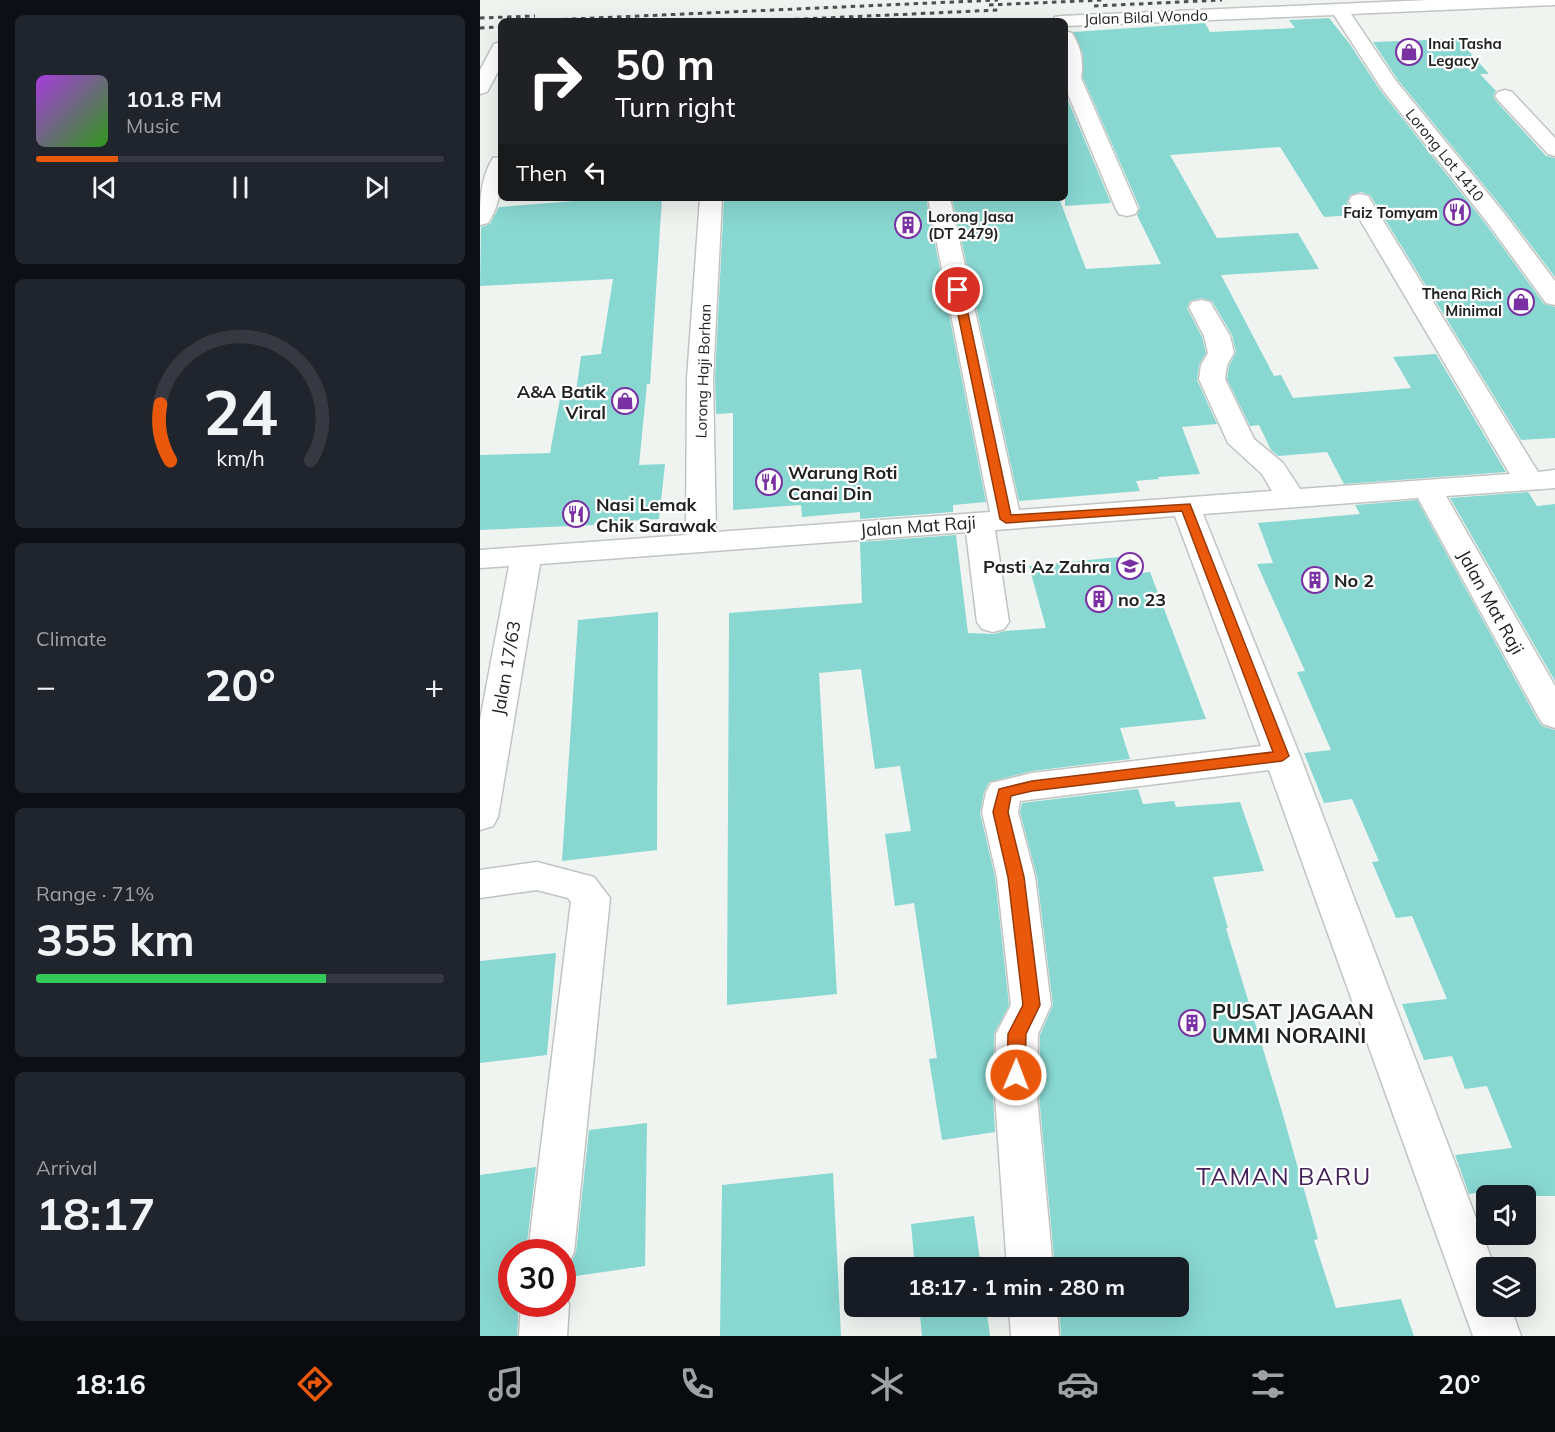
<!DOCTYPE html>
<html lang="en">
<head>
<meta charset="utf-8">
<style>
  :root { --surface:#171b24; --page:#20242c; --text:#f1f3f6; --muted:#9ea1a6; --line:#363941; --accent:#ea580c }
  body { margin:0; font-family:Mulish,sans-serif; background:var(--page); color:var(--text); height:100vh; display:flex; flex-direction:column; font-size:22px; white-space:nowrap }
  * { box-sizing:border-box; margin:0 }
  p { font-size:20px; color:var(--muted) }
  .icon { flex:none; width:33px; height:33px; fill:none; stroke:currentColor; stroke-width:2; stroke-linecap:round; stroke-linejoin:round }
  .map { position:relative; flex:1; overflow:hidden }
  .sheet { display:flex; flex-direction:column; gap:15px; padding:15px; background:#0d0f14; width:480px }
  .sheet>* { flex:none }
  .guide { position:absolute; left:18px; top:18px; width:570px; height:183px; border-radius:9px; box-shadow:0 6px 24px #0002; background:#202124; color:#fff; overflow:hidden }
  .fabs { position:absolute; left:996px; top:1185px; display:grid; gap:12px }
  .fabs a { display:grid; place-items:center; width:60px; height:60px; border-radius:9px; background:var(--surface); box-shadow:0 6px 24px #0002; font-size:30px }
  .speed { position:absolute; left:18px; top:1239px; display:flex; gap:12px; font-size:30px; font-weight:700; text-align:center }
  .speed>* { display:grid; place-content:center; width:78px; height:78px; border-radius:50%; background:var(--surface); box-shadow:0 6px 24px #0002; line-height:1 }
  .speed .limit { border:9px solid #d22; background:#fff; color:#111 }
  .pin { position:absolute; display:grid; place-items:center; width:51px; height:51px; color:#fff; margin:-26px; border:3px solid #fff; border-radius:50%; box-shadow:0 2px 6px #0007 }
  .me { position:absolute; width:66px; margin:-33px; rotate:1deg; stroke-linejoin:round; filter:drop-shadow(0 0 4px #0008) }
  .turn { display:flex; align-items:center; gap:21px; height:126px; padding:0 18px; font-size:27px }
  .turn .icon { width:78px; height:78px; stroke-width:2.5 }
  .turn b { display:block; font-size:42px; line-height:51px }
  .then { display:flex; align-items:center; height:57px; padding:0 18px; background:#0003; gap:12px; font-size:22px }
  .big { font-size:45px; font-weight:700; line-height:1.1 }
  .sheet .tile { flex:1; display:flex; flex-direction:column; justify-content:center; gap:9px; min-width:0; padding:0 21px; border-radius:9px; background:var(--page) }
  .sheet .dial { align-items:center; gap:0 }
  .dial svg { height:156px; overflow:visible; fill:none; stroke:var(--line); stroke-width:7; stroke-linecap:round; text-anchor:middle }
  .dial text { fill:var(--text); stroke:none }
  .song { display:flex; align-items:center; gap:18px }
  .cover { width:72px; height:72px; border-radius:9px; background:linear-gradient(135deg,hsl(280 70% 55%),hsl(110 70% 35%)) }
  .played { height:6px; border-radius:3px; background:linear-gradient(90deg,var(--accent) 20%,var(--line) 20%) }
  .keys { display:flex; justify-content:space-around; direction:ltr }
  .heat { display:flex; justify-content:space-between; align-items:center; font-size:33px; direction:ltr }
  .charge { height:9px; border-radius:4px; background:linear-gradient(90deg,#34c759 71%,var(--line) 0) }
  .trip { position:absolute; left:364px; top:1257px; width:345px; height:60px; border-radius:9px; background:var(--surface); box-shadow:0 6px 24px #0002; font-weight:700; line-height:60px; text-align:center }
  .menu { display:flex; height:96px; justify-content:space-around; align-items:center; background:#090b0e; color:var(--muted) }
  .menu .icon { width:42px; height:42px }
  .menu .current { color:var(--accent) }
  .menu b { font-size:27px; color:var(--text) }
  main { display:flex; flex:1; min-height:0 }
  .map>svg:first-child { display:block }
</style>
</head>
<body>
<main>
<section class="sheet">
<div class="tile">
<div class="song"><i class="cover"></i><div><b>101.8 FM</b><p>Music</p></div></div>
<div class="played"></div>
<div class="keys"><svg class="icon" aria-label="previous" viewBox="0 0 24 24"><path d="M18 5L8 12l10 7zM5 5v14"/></svg><svg class="icon" aria-label="pause" viewBox="0 0 24 24"><path d="M8 5v14M16 5v14"/></svg><svg class="icon" aria-label="next" viewBox="0 0 24 24"><path d="M6 5l10 7-10 7zM19 5v14"/></svg></div>
</div>
<div class="tile dial"><svg viewBox="0 0 100 80">
<path d="M14 69A42 42 0 1 1 86 69"/>
<path d="M14 69A42 42 0 0 1 9 40" stroke="#ea580c"/>
<text x="50" y="56" font-size="32" font-weight="700">24</text>
<text x="50" y="72" font-size="11">km/h</text>
</svg></div>
<div class="tile"><p>Climate</p>
<div class="heat"><a>−</a><b class="big">20°</b><a>+</a></div>
</div>
<div class="tile"><p>Range · 71%</p><b class="big">355 km</b><div class="charge"></div></div>
<div class="tile"><p>Arrival</p><b class="big">18:17</b></div>
</section>
<div class="map">
<svg width="1075" height="1336" viewBox="0 0 1075 1336">
  <rect width="100%" height="100%" fill="#eff4f1"/>
  <!-- building -->
  <g fill="#88d7d1">
    <path d="M849 18 869 43 900 90 1005 223 1064 304 1075 307V438L1041 440 890 195 881 192 870 195 867 202 875 215 844 217 800 147 690 155 737 238 818 233 839 269 741 275 794 376 801 375 813 398 931 388 913 357 956 354 1026 472 864 484 847 452 798 456 791 450 779 425 770 426 747 379 749 366 756 352 752 335 732 301 721 298 710 301 707 308 722 337 726 353 719 365 717 380 737 424 702 427 720 474 678 477 679 479 656 481 660 491 539 501 472 198H579L606 269 681 264 657 215 660 208 603 78V54L593 32 725 23 730 32 815 28 809 20Z"/>
    <path d="M978 39 1009 74H1000L1016 91 1013 96 1016 101 1066 156 1075 158V277L1025 211 918 80 893 42Z"/>
    <path d="M585 93 631 203 585 206Z"/>
    <path d="M133 198H182L170 384H167L159 465 185 464 179 519 114 523V525L0 530V455L70 453 81 393 96 392 101 356 121 354 133 279 0 286 1 227 10 224 19 207Z"/>
    <path d="M244 198H446L506 502 473 505V512L380 519V512L322 517 321 505 253 510V413L236 414 235 379Z"/>
    <path d="M1048 492 1057 506 1075 504V681L970 498Z"/>
    <path d="M937 500 1056 717 1062 726 1075 730V1196H1035L1031 1188 989 1194 975 1155 1032 1148 1007 1086 985 1089 972 1056 944 1060 922 1004 967 999 932 916 916 918 892 862 899 861 872 799 844 803 824 753 851 750 817 672 825 671 777 564 793 563 778 523 880 514 875 505Z"/>
    <path d="M476 535 488 633 514 634 525 631 566 628 549 566 639 557 645 575 670 572 726 719 640 728 650 759 552 771 509 782 504 792 500 813 515 877 529 1005 514 1034 513 1096 515 1132 462 1140 449 1059 457 1058 434 903 415 906 405 834 431 831 420 766 395 769 381 669 339 673 357 994 247 1005 249 613 382 603 380 542Z"/>
    <path d="M178 612 177 850 82 861 98 620Z"/>
    <path d="M658 789 663 804 694 801 696 807 760 802 784 871 733 877 748 928H746L801 1108 838 1239 834 1240 856 1308 921 1299 934 1336H581L579 1306H699V1268H575L559 1096 560 1035 573 1005 557 877 540 812 542 803Z"/>
    <path d="M76 953 67 1055 0 1063V961Z"/>
    <path d="M167 1123 165 1266 82 1278V1271L89 1268 96 1252 109 1130Z"/>
    <path d="M56 1167 46 1252H32V1304H39L37 1336H0V1175Z"/>
    <path d="M353 1173 361 1336H240L242 1185Z"/>
    <path d="M494 1216 501 1268H435L431 1224Z"/>
    <path d="M439 1306H506L510 1336H442Z"/>
  </g>
  <g fill="none" stroke-linecap="round" stroke-linejoin="round">
    <defs>
      <g id="minor">
        <path d="M949 0H1075V5L871 14 916 81 1023 212 1075 281V305L1066 303 1007 222 902 89 854 15 585 26V21H572L575 17 581 16Z"/>
        <path d="M585 31 592 33C601 47 604 62 601 78L658 209 655 214 647 216 639 214 636 209 585 87Z"/>
        <path d="M21 42V66L7 92 0 94V70L14 44Z"/>
        <path d="M1025 90 1032 92 1075 138V156L1068 154 1018 100 1015 96 1018 92Z"/>
        <path d="M21 157C21 180 22 203 8 223L0 225C0 201 0 179 13 158Z"/>
        <path d="M880 194 888 196 891 201 1058 472 1075 470V488L966 496 1075 686V728L1063 724 1058 716 938 498 723 514 820 756 1015 1268H1006V1306H1030L1041 1336H993L789 770 540 801 538 812 555 877 571 1005 558 1034 557 1096 573 1268H527L515 1096 516 1034 531 1005 517 877 502 812 506 792 511 783 552 773 781 746 695 516 515 530 529 622 524 629 513 632 502 629 497 622 486 532 60 564 18 817 13 826 0 830V720L29 566 0 568V550L206 535 207 379 220 198H242L233 379 236 532 510 512 448 198H470L539 510 792 491 782 474 748 443 719 379 721 365 728 353 724 336 709 307 712 302 721 300 730 302 750 336 754 353 747 365 745 379 774 439 803 463 820 489 1030 474 869 201 872 196Z"/>
        <path d="M57 862 114 877 130 898 94 1252 87 1267 82 1269V1252H48L91 902 88 898 57 890 0 898V870Z"/>
        <path d="M82 1290 89 1304 87 1336H39L41 1304H82Z"/>
        <path d="M529 1306H577L579 1336H531Z"/>
      </g>
    </defs>
    <!-- minor casing -->
    <use href="#minor" stroke="#c1c5c2" stroke-width="3"/>
    <!-- minor -->
    <use href="#minor" fill="#fff" fill-rule="evenodd"/>
    <!-- rail -->
    <g stroke="#4d504e" stroke-width="3" stroke-dasharray="4.5 4.5" stroke-linecap="butt">
      <path d="M509 5 623 0"/>
      <path d="M614 6 742 0"/>
      <path d="M0 18 55 16"/>
      <path d="M47 21 518 0"/>
      <path d="M279 21 518 10"/>
      <path d="M0 28 21 27"/>
    </g>
  </g>
  <!-- route -->
  <path fill="#ea580c" stroke="#983908" stroke-width="1.5" d="M478 287 483 290 531 515 710 504 809 756 802 761 552 791 531 796 528 812 544 877 560 1005 546 1034 545 1075 542 1081 536 1083 530 1081 527 1075 528 1034 543 1005 528 877 513 812 519 789 552 781 793 752 702 511 526 523 520 519 473 290Z"/>
  <!-- icons -->
  <defs>
    <symbol id="shop-ring" viewBox="-11 -11 22 22"><circle r="9.5" fill="#fff" stroke="#7930a3" stroke-width="1.5"/><path d="M-5-2.5h2.3a2.7 3.5 0 0 1 5.4 0H5L5.5 6h-11ZM-1.5-2.5h3a1.5 2.3 0 0 0-3 0Z" fill="#7930a3"/></symbol>
    <symbol id="restaurant-ring" viewBox="-11 -11 22 22"><circle r="9.5" fill="#fff" stroke="#7930a3" stroke-width="1.5"/><path d="M-5-6h1v4h1v-4h1v4h1v-4h1v5L-1.5 .5V6h-2V.5L-5-1ZM5-6V6H3V1.5H1.5Q1.5-4 5-6Z" fill="#7930a3"/></symbol>
    <symbol id="building-ring" viewBox="-11 -11 22 22"><circle r="9.5" fill="#fff" stroke="#7930a3" stroke-width="1.5"/><path d="M-4-6H4V6H1V3H-1V6H-4ZM-2.5-4.3h1.7v1.8h-1.7ZM.8-4.3h1.7v1.8H.8ZM-2.5-1h1.7V.8h-1.7ZM.8-1h1.7V.8H.8Z" fill="#7930a3"/></symbol>
    <symbol id="school-ring" viewBox="-11 -11 22 22"><circle r="9.5" fill="#fff" stroke="#7930a3" stroke-width="1.5"/><path d="M0-5L7-2L0 1L-7-2ZM-4 1L0 2.5L4 1V4Q0 6-4 4Z" fill="#7930a3"/></symbol>
  </defs>
  <g fill-rule="evenodd">
    <use href="#shop-ring" x="914" y="37" width="30" height="30"/>
    <use href="#restaurant-ring" x="962" y="197" width="30" height="30"/>
    <use href="#building-ring" x="413" y="210" width="30" height="30"/>
    <use href="#shop-ring" x="1026" y="287" width="30" height="30"/>
    <use href="#shop-ring" x="130" y="386" width="30" height="30"/>
    <use href="#restaurant-ring" x="274" y="467" width="30" height="30"/>
    <use href="#restaurant-ring" x="81" y="499" width="30" height="30"/>
    <use href="#school-ring" x="635" y="551" width="30" height="30"/>
    <use href="#building-ring" x="820" y="565" width="30" height="30"/>
    <use href="#building-ring" x="604" y="584" width="30" height="30"/>
    <use href="#building-ring" x="697" y="1008" width="30" height="30"/>
  </g>
  <g text-anchor="middle" dominant-baseline="central" stroke-width="4.5" stroke-linejoin="round" paint-order="stroke">
    <!-- far-street labels -->
    <g font-size="15" fill="#212322" stroke="#fff">
      <text transform="translate(666 17) rotate(-2)">Jalan Bilal Wondo</text>
      <text transform="translate(965 155) rotate(51)">Lorong Lot 1410</text>
      <text transform="translate(223 371) rotate(-88)">Lorong Haji Borhan</text>
    </g>
    <!-- far-poi labels -->
    <g font-size="15" font-weight="bold" fill="#212322" stroke="#fff" text-anchor="start">
      <text x="948" y="43">Inai Tasha<tspan x="948" dy="17">Legacy</tspan></text>
      <text x="958" y="212" text-anchor="end">Faiz Tomyam</text>
      <text x="448" y="216">Lorong Jasa<tspan x="448" dy="17">(DT 2479)</tspan></text>
      <text x="1022" y="293" text-anchor="end">Thena Rich<tspan x="1022" dy="17">Minimal</tspan></text>
    </g>
    <!-- poi labels -->
    <g font-size="18" font-weight="bold" fill="#212322" stroke="#fff" text-anchor="start">
      <text x="126" y="391" text-anchor="end">A&amp;A Batik<tspan x="126" dy="21">Viral</tspan></text>
      <text x="308" y="472">Warung Roti<tspan x="308" dy="21">Canai Din</tspan></text>
      <text x="116" y="504">Nasi Lemak<tspan x="116" dy="21">Chik Sarawak</tspan></text>
      <text x="630" y="566" text-anchor="end">Pasti Az Zahra</text>
      <text x="854" y="580">No 2</text>
      <text x="638" y="599">no 23</text>
    </g>
    <!-- street labels -->
    <g font-size="18" fill="#212322" stroke="#fff">
      <text transform="translate(438 526) rotate(-4)">Jalan Mat Raji</text>
      <text transform="translate(1011 602) rotate(61)">Jalan Mat Raji</text>
      <text transform="translate(26 668) rotate(-80)">Jalan 17/63</text>
    </g>
    <!-- near-poi labels -->
    <g font-size="21" font-weight="bold" fill="#212322" stroke="#fff" text-anchor="start">
      <text x="732" y="1011">PUSAT JAGAAN<tspan x="732" dy="24">UMMI NORAINI</tspan></text>
    </g>
    <!-- near-neighbourhood labels -->
    <g font-size="24" letter-spacing="1.5" fill="#44225a" stroke="#fff">
      <text x="804" y="1176">TAMAN BARU</text>
    </g>
  </g>
</svg>
<div class="fabs">
<a><svg class="icon" aria-label="sound" viewBox="0 0 24 24"><path d="M4 9h4l5-4v14l-5-4H4zM17 9q2 3 0 6"/></svg></a>
<a><svg class="icon" aria-label="layers" viewBox="0 0 24 24"><path d="M12 4l9 5-9 5-9-5zM3 14l9 5 9-5"/></svg></a>
</div>
<div class="speed"><div class="limit">30</div></div>
<div class="pin" style="left:478px;top:290px;background:#d93025"><svg class="icon" aria-label="arrive" viewBox="0 0 24 24"><path d="M6 21V4h12l-3 4 3 4H6"/></svg></div>
<svg class="me" style="left:536px;top:1075px" viewBox="-20 -20 40 40"><circle r="17" fill="#ea580c" stroke="#fff" stroke-width="3"/><path d="M0-11L8 9 0 5-8 9z" fill="#fff"/></svg>
<div class="trip">18:17 · 1 min · 280 m</div>
<div class="guide">
<div class="turn"><svg class="icon" aria-label="right" viewBox="0 0 24 24"><path d="M7 20v-9h11M14 6l5 5-5 5"/></svg><div><b>50 m</b>Turn right</div></div>
<div class="then">Then<svg class="icon" aria-label="left" viewBox="0 0 24 24"><path d="M17 20v-9H6M10 6l-5 5 5 5"/></svg></div>
</div>
</div>
</main>
<nav class="menu">
<b>18:16</b>
<svg class="icon current" aria-label="directions" viewBox="0 0 24 24"><path d="M12 3l9 9-9 9-9-9zM9 14v-3h6M13 9l2 2-2 2"/></svg>
<svg class="icon" aria-label="music" viewBox="0 0 24 24"><path d="M9 18V5l10-2v13"/><circle cx="6" cy="18" r="3"/><circle cx="16" cy="16" r="3"/></svg>
<svg class="icon" aria-label="phone" viewBox="0 0 24 24"><path d="M5 4h4l2 5-3 2q2 4 5 5l2-3 5 2v4C11 20 4 13 5 4z"/></svg>
<svg class="icon" aria-label="climate" viewBox="0 0 24 24"><path d="M12 3v18M4 7l16 10M4 17L20 7"/></svg>
<svg class="icon" aria-label="car" viewBox="0 0 24 24"><path d="M5 17H2v-5l4-1 3-4h7l3 4 3 1v5h-3M9 17h6M6 11h13"/><circle cx="7" cy="17" r="2"/><circle cx="17" cy="17" r="2"/></svg>
<svg class="icon" aria-label="filters" viewBox="0 0 24 24"><path d="M4 7h16M4 17h16"/><circle cx="9" cy="7" r="2"/><circle cx="15" cy="17" r="2"/></svg>
<b>20°</b>
</nav>
</body>
</html>
